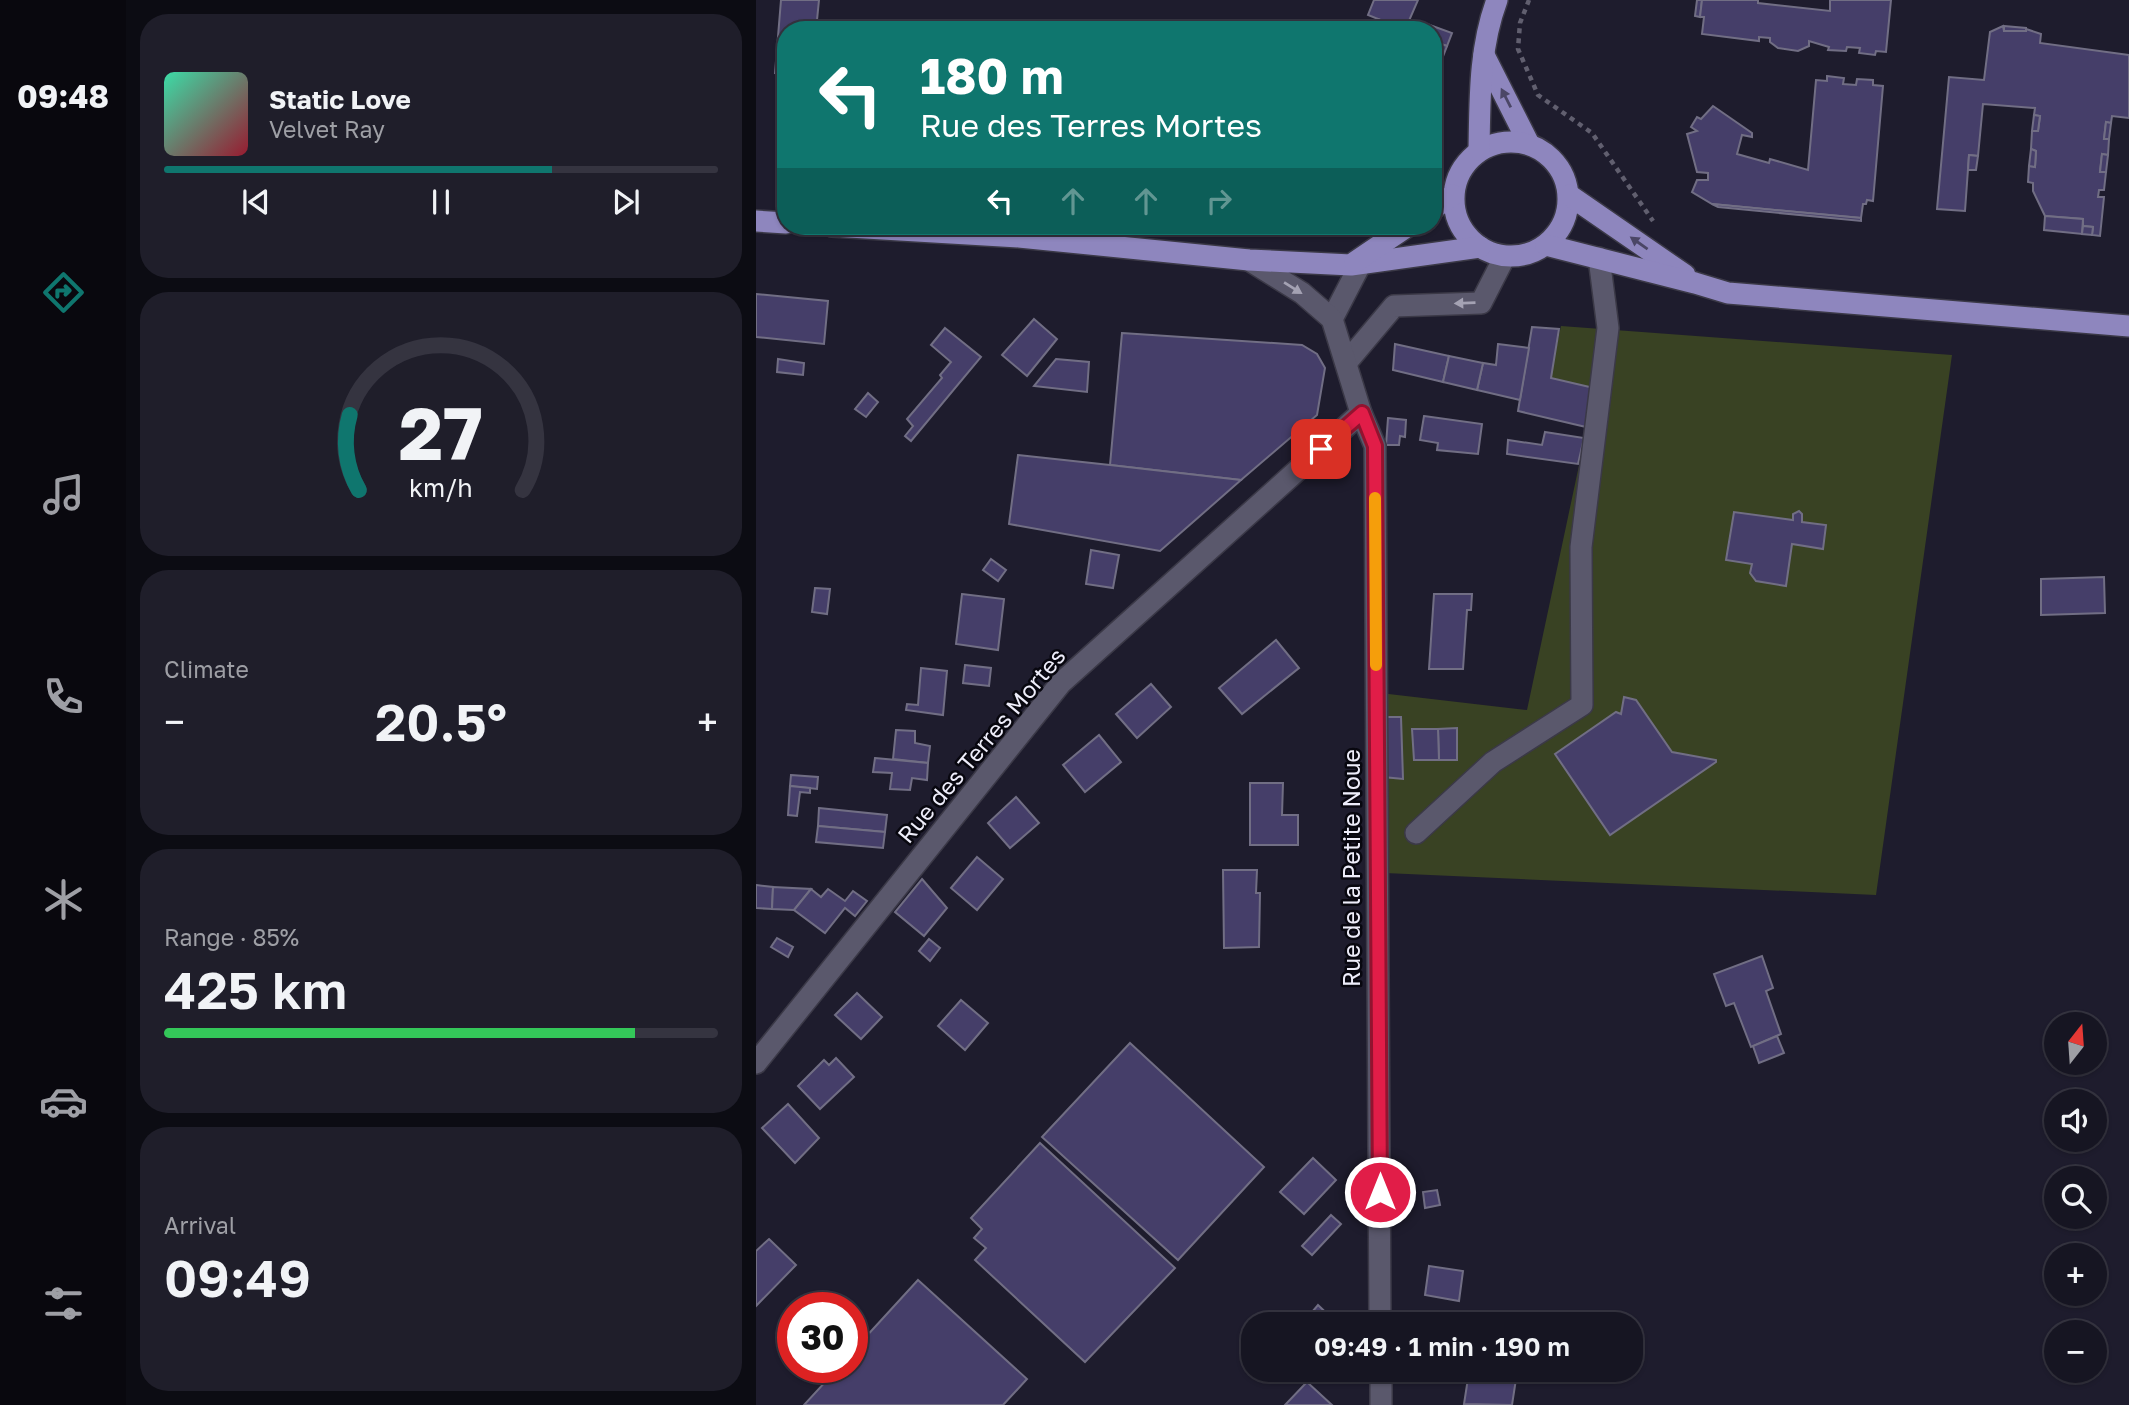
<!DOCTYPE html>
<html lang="en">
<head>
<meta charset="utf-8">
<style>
  :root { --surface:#161522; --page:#1f1e2a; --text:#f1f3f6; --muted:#9e9fa5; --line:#353440; --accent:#0f766e }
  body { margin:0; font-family:"Golos Text",sans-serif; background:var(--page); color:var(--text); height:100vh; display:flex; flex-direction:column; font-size:26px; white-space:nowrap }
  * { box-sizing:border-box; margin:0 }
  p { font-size:23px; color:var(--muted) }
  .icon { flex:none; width:38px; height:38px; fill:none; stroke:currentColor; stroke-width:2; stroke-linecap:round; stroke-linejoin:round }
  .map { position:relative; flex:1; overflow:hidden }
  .panel { display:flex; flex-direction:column; gap:14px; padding:14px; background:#0c0c13; width:630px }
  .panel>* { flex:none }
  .guide { position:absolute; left:21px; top:21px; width:665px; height:214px; border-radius:28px; box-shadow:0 2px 5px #0004,0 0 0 2px var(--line); background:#0f766e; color:#fff; overflow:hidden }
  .needle { width:46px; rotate:17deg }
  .buttons { position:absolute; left:1288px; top:1012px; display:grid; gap:14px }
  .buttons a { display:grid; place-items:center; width:63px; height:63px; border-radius:50%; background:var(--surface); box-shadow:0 2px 5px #0004,0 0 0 2px var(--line); font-size:35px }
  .speed { position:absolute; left:21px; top:1292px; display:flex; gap:14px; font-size:35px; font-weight:700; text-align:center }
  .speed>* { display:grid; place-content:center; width:91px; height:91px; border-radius:50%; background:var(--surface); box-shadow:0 2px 5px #0004,0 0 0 2px var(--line); line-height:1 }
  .speed .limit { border:10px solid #d22; background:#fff; color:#111 }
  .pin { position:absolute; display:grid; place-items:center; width:60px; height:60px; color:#fff; margin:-30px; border-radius:14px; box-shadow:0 4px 10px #0006 }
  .me { position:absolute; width:77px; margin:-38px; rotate:0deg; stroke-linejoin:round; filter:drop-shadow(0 0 5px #0008) }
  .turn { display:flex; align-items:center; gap:24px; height:147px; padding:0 28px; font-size:32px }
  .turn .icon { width:91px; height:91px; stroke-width:2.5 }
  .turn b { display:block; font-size:49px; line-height:60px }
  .lanes { display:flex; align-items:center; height:66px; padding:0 28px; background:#0003; justify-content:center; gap:35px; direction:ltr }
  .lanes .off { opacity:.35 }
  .big { font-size:52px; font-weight:600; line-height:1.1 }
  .panel .widget { flex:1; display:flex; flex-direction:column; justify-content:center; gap:10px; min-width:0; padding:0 24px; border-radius:28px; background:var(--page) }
  .panel .dial { align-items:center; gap:0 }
  .dial svg { height:182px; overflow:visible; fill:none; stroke:var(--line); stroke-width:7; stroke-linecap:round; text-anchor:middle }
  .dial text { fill:var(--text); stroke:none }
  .song { display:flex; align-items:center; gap:21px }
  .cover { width:84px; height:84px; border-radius:10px; background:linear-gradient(135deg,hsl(160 70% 55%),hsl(350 70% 35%)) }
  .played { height:7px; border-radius:4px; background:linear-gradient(90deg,var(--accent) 70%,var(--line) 70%) }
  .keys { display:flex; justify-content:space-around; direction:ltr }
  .heat { display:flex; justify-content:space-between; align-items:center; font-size:38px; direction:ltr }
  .charge { height:10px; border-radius:5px; background:linear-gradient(90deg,#34c759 85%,var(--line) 0) }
  .trip { position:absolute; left:485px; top:1312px; width:402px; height:70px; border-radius:28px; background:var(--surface); box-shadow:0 2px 5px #0004,0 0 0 2px var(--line); font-weight:600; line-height:70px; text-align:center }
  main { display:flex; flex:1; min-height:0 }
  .tabs { display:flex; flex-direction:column; width:126px; justify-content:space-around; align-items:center; background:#09080e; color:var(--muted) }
  .tabs .icon { width:49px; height:49px }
  .tabs .active { color:var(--accent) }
  .tabs b { font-size:32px; color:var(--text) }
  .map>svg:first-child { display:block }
</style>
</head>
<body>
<main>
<nav class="tabs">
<b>09:48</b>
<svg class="icon active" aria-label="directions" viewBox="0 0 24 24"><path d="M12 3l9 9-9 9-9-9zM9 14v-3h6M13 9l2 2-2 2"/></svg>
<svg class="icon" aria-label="music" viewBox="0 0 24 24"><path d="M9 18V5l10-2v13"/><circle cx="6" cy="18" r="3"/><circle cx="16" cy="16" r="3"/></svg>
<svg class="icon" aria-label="phone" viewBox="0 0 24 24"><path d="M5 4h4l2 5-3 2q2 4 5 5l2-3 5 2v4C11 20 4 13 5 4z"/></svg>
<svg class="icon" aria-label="climate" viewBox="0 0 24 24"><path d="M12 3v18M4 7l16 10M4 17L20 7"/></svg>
<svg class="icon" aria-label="car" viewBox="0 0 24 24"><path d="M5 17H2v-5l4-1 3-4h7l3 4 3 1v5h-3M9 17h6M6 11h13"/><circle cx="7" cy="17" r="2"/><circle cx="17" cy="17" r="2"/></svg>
<svg class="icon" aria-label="filters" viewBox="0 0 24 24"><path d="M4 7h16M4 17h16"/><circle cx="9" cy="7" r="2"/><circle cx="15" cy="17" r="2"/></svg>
</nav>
<section class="panel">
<div class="widget">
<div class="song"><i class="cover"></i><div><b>Static Love</b><p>Velvet Ray</p></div></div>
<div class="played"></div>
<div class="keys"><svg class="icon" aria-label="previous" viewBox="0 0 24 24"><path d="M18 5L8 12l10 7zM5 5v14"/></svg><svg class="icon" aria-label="pause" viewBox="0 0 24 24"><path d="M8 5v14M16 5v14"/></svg><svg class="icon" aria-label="next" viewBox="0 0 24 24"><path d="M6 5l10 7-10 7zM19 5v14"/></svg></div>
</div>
<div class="widget dial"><svg viewBox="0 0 100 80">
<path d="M14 69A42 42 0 1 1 86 69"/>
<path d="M14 69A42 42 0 0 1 10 36" stroke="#0f766e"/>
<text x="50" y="56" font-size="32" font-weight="700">27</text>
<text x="50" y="72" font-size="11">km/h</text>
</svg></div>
<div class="widget"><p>Climate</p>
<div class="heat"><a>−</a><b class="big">20.5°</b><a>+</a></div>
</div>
<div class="widget"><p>Range · 85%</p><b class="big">425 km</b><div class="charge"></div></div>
<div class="widget"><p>Arrival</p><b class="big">09:49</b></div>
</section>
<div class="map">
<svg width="1373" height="1405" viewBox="0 0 1373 1405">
  <rect width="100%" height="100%" fill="#1e1c2d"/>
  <!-- green -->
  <path fill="#394223" d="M805 326 1196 355 1120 895 629 873 624 693 771 710 839 390 794 377Z"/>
  <!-- building -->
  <g fill="#453e69" stroke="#716e84" stroke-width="2">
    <path d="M25 0H63L60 30H30V74L19 73Z"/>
    <path d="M618 0H662L649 30 612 15Z"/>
    <path d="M941 0H946L944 17 939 16Z"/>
    <path d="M946 0H1002V3L1074 11V0H1135L1130 52 1120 51 1119 55 1103 53 1104 48 1091 47 1090 51 1072 50 1073 47 1053 41V46L1042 51 1022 48 1014 42V38L1003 37V41L946 34 948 17H944Z"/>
    <path d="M622 19 637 25 649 30H618Z"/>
    <path d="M671 24 696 33 691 46 677 41V30H668Z"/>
    <path d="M1247 26 1248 31H1270V29L1285 34 1284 43 1373 55V118L1356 116 1355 123 1350 122 1348 139H1353L1352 155 1346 154 1344 172H1350L1348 190H1343L1342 197H1348L1344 236 1336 235 1337 227 1327 226V219L1289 216 1277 191V183L1272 182 1273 166 1279 167 1280 151 1275 149 1276 131H1282L1284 116 1278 115 1279 108 1227 104 1222 156 1213 155 1209 211 1181 209 1193 77 1228 80 1234 32Z"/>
    <path d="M1248 26 1270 28V31H1248Z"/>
    <path d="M677 41 691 46 686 59 677 56Z"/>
    <path d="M1071 76 1088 78 1087 84 1100 85 1101 79 1117 80V85L1127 86 1117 201 1111 200 1110 204H1107L1105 218 956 204 936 192 941 180H952V173L941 172 931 134 941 131 935 127 941 117 945 119 957 106 996 133V137L986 135 981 154 1013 163 1014 159 1052 170 1060 80 1071 81Z"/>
    <path d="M1278 115 1284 116 1282 131H1276Z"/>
    <path d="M1350 122 1355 123 1353 139H1348Z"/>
    <path d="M1275 149 1280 151 1279 167 1273 166Z"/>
    <path d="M1346 154 1352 155 1350 172H1344Z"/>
    <path d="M1213 155 1222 156 1220 170H1212Z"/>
    <path d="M956 204 1105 218V221L962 207Z"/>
    <path d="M1289 216 1327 219 1326 234 1288 230Z"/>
    <path d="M1327 226 1337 227 1336 235 1326 234Z"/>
    <path d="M0 294 72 301 68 344 0 337Z"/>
    <path d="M278 319 301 339 271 376 246 355Z"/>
    <path d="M776 327 803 329 795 378 838 388 830 427 762 411Z"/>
    <path d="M189 328 225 357 155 441 149 436 157 426 151 419 186 378 184 375 195 362 175 345Z"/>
    <path d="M366 333 546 345 561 354 569 368 561 415 485 480 354 465Z"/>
    <path d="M639 344 693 356 687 382 637 370Z"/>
    <path d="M742 344 773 348 764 400 721 390 727 363 740 365Z"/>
    <path d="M693 356 727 363 721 390 687 382Z"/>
    <path d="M22 359 48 363 47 375 21 372Z"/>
    <path d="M300 359 333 362 331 392 278 386Z"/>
    <path d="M112 393 122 402 110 417 99 409Z"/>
    <path d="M668 416 726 424 722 454 681 450 682 443 664 440Z"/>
    <path d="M632 418 650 420 649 437 644 436 643 445H630Z"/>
    <path d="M789 432 828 438 822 464 751 454 752 440 786 445Z"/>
    <path d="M262 455 354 465 485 480 404 551 253 524Z"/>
    <path d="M1043 511 1046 514V522L1070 525 1067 549 1036 544 1030 586 1000 581 994 573 996 564 970 560 978 512 1037 520V514Z"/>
    <path d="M335 550 363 555 357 588 330 584Z"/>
    <path d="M235 559 250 570 242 581 227 570Z"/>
    <path d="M1348 577 1349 613 1285 615V579Z"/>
    <path d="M59 588 74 589 71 614 56 612Z"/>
    <path d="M206 594 248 599 242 650 200 644Z"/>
    <path d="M678 594H716L715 610H711L707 669H673Z"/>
    <path d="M520 640 543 668 486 714 463 688Z"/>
    <path d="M209 665 235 668 233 686 207 683Z"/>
    <path d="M165 668 191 671 187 715 150 710 151 704 162 705Z"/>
    <path d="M395 684 415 707 381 738 360 714Z"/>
    <path d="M868 697 880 700 916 752 960 760V762L854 835 799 754 860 712 865 714Z"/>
    <path d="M626 717H645L647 779 627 777Z"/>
    <path d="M701 728V760H683L682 729Z"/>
    <path d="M656 729H682L683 760H658Z"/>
    <path d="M140 730 159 731V743L174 746 172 763 137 759Z"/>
    <path d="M343 735 365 762 329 792 307 765Z"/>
    <path d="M119 758 172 763 171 780 156 778 154 790 134 789 136 773 117 772Z"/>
    <path d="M35 775 62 777 61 789 34 786Z"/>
    <path d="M494 783H527L526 815H542V845H494Z"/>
    <path d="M34 786 54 788V793L44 792 41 816 32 815Z"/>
    <path d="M260 797 283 823 254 848 232 823Z"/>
    <path d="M63 808 131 815 129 832 62 826Z"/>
    <path d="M62 826 129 832 127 848 60 842Z"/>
    <path d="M221 857 247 879 221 910 195 888Z"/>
    <path d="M467 870H501L500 893H504L503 947 468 948Z"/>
    <path d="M166 879 191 908 168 936 139 912Z"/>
    <path d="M0 885 17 887 16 909 0 908Z"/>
    <path d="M17 887 55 889 38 910 16 909Z"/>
    <path d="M55 889 65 897 72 889 89 901 97 891 111 901 99 916 89 908 69 933 38 910Z"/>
    <path d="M21 938 37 947 32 957 15 947Z"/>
    <path d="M173 939 184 948 174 961 163 951Z"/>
    <path d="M1006 956 1017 988 1010 991 1025 1034 995 1047 978 1003 970 1006 958 974Z"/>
    <path d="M101 993 126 1017 105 1039 79 1015Z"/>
    <path d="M205 1000 232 1023 209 1050 182 1026Z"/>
    <path d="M1021 1036 1028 1053 1003 1063 997 1046Z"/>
    <path d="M374 1043 508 1167 422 1260 286 1137Z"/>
    <path d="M80 1058 98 1077 64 1109 42 1086 68 1060 73 1065Z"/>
    <path d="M32 1104 63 1138 39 1163 6 1128Z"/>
    <path d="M284 1143 419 1268 329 1362 219 1260 230 1248 218 1238 226 1229 215 1218Z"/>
    <path d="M557 1158 580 1180 548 1214 524 1192Z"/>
    <path d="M681 1190 684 1205 669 1208 667 1192Z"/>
    <path d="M575 1215 585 1224 556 1255 546 1246Z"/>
    <path d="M13 1239 40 1265 0 1306V1251Z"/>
    <path d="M673 1266 707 1271 703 1301 669 1295Z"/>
    <path d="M162 1280 271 1379 247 1405H48L83 1367H96V1352Z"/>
    <path d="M562 1305 583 1325H545Z"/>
    <path d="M713 1372 760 1379 756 1405 708 1404Z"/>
    <path d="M551 1382 576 1405H529Z"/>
  </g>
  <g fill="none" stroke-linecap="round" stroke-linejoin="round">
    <defs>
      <g id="minor">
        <path d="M576 319 605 263"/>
        <path d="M590 363 638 306 725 303 749 256"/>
        <path d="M605 413 619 446 624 1325"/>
        <path d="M660 833 737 762 826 705 825 547 852 328 843 258"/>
        <path d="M0 1063 305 683 605 413 576 319 546 293 493 260"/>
        <path d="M625 1370V1405"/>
      </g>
      <g id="major">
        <path d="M728 55 773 144"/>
        <circle cx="755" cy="199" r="57"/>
        <path d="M723 150C724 99 723 48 741 0"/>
        <path d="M813 195 929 275"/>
        <path d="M677 209 697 195"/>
        <path d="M0 221 30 223"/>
        <path d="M76 226 263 237 493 260 595 265 724 247"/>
        <path d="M790 245 939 283 972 293 1373 326"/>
        <path d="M599 262 652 226"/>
      </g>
    </defs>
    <!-- minor casing -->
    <use href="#minor" stroke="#3b3947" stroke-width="24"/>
    <!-- major casing -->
    <use href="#major" stroke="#3b3947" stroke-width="24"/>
    <!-- path -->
    <path stroke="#615f6f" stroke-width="4.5" stroke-dasharray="5 5" stroke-linecap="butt" d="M773 0 764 23 762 49 782 95 836 133 897 221"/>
    <!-- minor -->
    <use href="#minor" stroke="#5a586c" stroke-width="21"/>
    <!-- major -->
    <use href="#major" stroke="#8e86be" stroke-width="21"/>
  </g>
  <!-- one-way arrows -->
  <defs><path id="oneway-solid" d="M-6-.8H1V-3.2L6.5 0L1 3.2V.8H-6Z" transform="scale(1.75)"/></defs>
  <g fill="#4b4666">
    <use href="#oneway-solid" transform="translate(750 98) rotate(-117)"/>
    <use href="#oneway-solid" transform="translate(883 243) rotate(-145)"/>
  </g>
  <g fill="#a4a2b3">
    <use href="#oneway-solid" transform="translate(537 288) rotate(32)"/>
    <use href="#oneway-solid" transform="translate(709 303) rotate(178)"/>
  </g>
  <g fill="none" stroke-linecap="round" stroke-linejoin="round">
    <defs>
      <path id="route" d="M565 449 606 413 619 446 624 1192"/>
    </defs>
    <!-- route casing -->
    <use href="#route" stroke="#92132f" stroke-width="18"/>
    <!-- route -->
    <use href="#route" stroke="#e11d48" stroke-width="12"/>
    <!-- slow -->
    <path stroke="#f59e0b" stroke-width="12" d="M619 498 620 665"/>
  </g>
  <g text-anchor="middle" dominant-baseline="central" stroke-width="5" stroke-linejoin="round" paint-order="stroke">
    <!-- street labels -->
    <g font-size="23" fill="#eeedfa" stroke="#08070f">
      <text transform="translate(225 745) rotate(-50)">Rue des Terres Mortes</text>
      <text transform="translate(595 868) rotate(-90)">Rue de la Petite Noue</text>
    </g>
  </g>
</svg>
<div class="buttons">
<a><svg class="needle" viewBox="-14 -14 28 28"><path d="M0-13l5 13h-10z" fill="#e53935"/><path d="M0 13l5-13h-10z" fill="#9e9fa5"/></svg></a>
<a><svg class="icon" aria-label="sound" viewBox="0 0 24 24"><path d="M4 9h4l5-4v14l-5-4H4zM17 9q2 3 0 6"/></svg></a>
<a><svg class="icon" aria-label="search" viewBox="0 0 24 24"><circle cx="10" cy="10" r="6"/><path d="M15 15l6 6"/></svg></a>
<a>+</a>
<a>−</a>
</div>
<div class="speed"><div class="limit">30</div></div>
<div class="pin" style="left:565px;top:449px;background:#d93025"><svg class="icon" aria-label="arrive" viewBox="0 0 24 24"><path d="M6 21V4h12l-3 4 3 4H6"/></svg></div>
<svg class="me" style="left:624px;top:1192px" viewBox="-20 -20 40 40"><circle r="17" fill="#e11d48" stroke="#fff" stroke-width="3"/><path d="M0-11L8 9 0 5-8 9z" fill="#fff"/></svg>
<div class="trip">09:49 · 1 min · 190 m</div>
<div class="guide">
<div class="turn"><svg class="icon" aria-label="left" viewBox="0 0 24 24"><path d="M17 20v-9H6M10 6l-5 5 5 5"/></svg><div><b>180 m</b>Rue des Terres Mortes</div></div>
<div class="lanes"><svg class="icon" aria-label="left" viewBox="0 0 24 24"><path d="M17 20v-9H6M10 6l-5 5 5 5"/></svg><svg class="icon off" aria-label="ahead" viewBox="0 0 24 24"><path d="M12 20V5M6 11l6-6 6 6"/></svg><svg class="icon off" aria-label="ahead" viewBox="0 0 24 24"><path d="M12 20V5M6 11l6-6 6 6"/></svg><svg class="icon off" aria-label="right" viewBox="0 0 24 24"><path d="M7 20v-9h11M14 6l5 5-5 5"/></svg></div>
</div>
</div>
</main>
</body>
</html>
